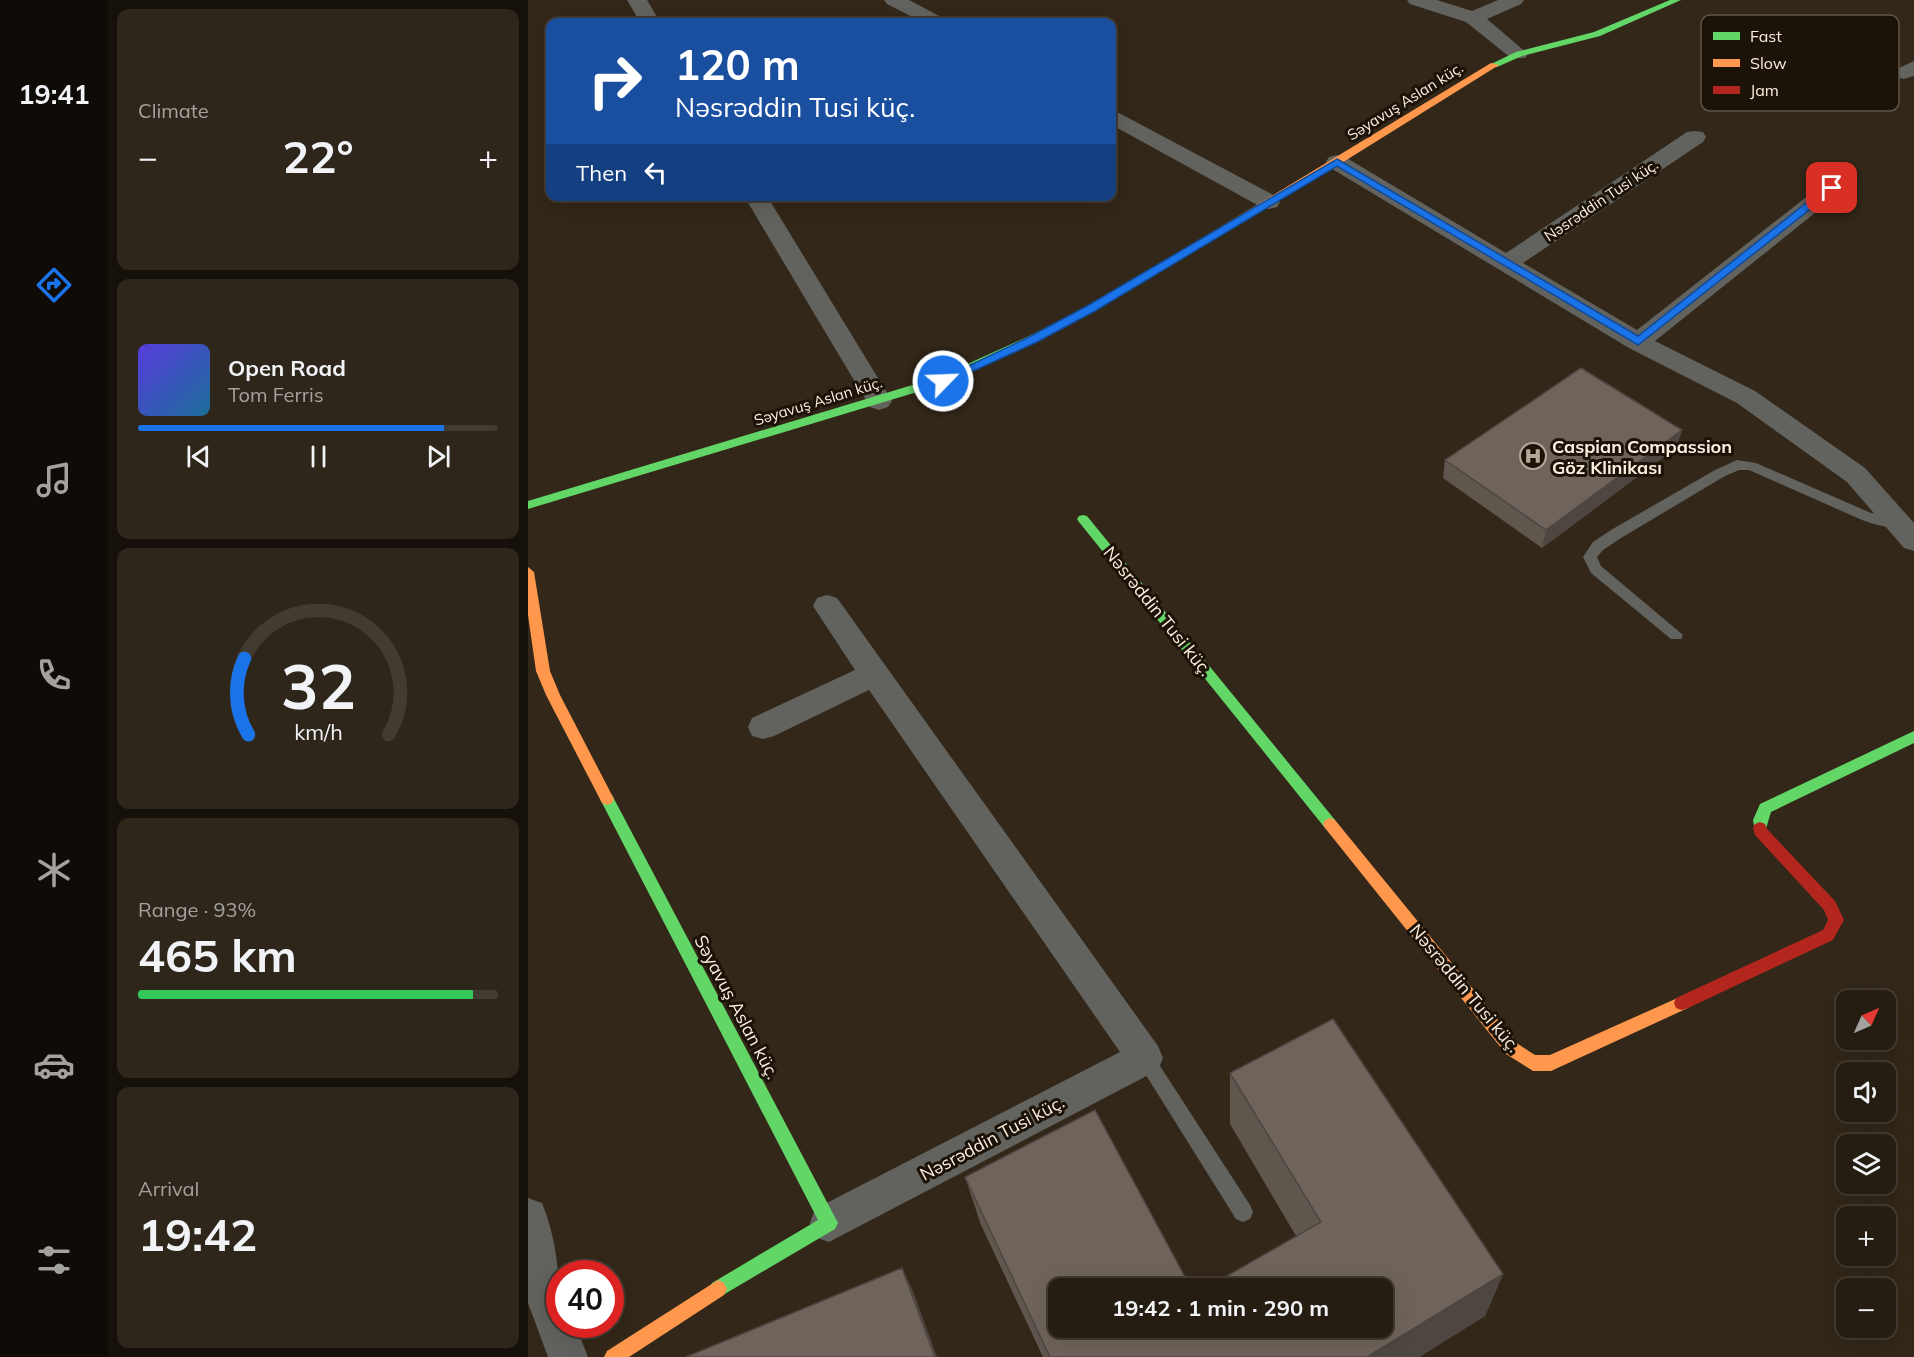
<!DOCTYPE html>
<html lang="en">
<head>
<meta charset="utf-8">
<style>
  :root { --surface:#261d12; --page:#2e261b; --text:#f1f3f6; --muted:#a4a29f; --line:#423b32; --accent:#1a73e8 }
  body { margin:0; font-family:Mulish,sans-serif; background:var(--page); color:var(--text); height:100vh; display:flex; flex-direction:column; font-size:22px; white-space:nowrap }
  * { box-sizing:border-box; margin:0 }
  p { font-size:20px; color:var(--muted) }
  .icon { flex:none; width:33px; height:33px; fill:none; stroke:currentColor; stroke-width:2; stroke-linecap:round; stroke-linejoin:round }
  .map { position:relative; flex:1; overflow:hidden }
  .side { display:flex; flex-direction:column; gap:9px; padding:9px; background:#15100a; width:420px }
  .side>* { flex:none }
  .banner { position:absolute; left:18px; top:18px; width:570px; height:183px; border-radius:12px; box-shadow:0 6px 24px #0002,0 0 0 2px var(--line); background:#1a4fa0; color:#fff; overflow:hidden }
  .needle { width:39px; rotate:45deg }
  .tools { position:absolute; left:1308px; top:990px; display:grid; gap:12px }
  .tools a { display:grid; place-items:center; width:60px; height:60px; border-radius:12px; background:var(--surface); box-shadow:0 6px 24px #0002,0 0 0 2px var(--line); font-size:30px }
  .speed { position:absolute; left:18px; top:1260px; display:flex; gap:12px; font-size:30px; font-weight:700; text-align:center }
  .speed>* { display:grid; place-content:center; width:78px; height:78px; border-radius:50%; background:var(--surface); box-shadow:0 6px 24px #0002,0 0 0 2px var(--line); line-height:1 }
  .speed .limit { border:9px solid #d22; background:#fff; color:#111 }
  .pin { position:absolute; display:grid; place-items:center; width:51px; height:51px; color:#fff; margin:-26px; border-radius:12px; box-shadow:0 3px 9px #0006 }
  .me { position:absolute; width:66px; margin:-33px; rotate:66deg; stroke-linejoin:round; filter:drop-shadow(0 0 4px #0008) }
  .turn { display:flex; align-items:center; gap:21px; height:126px; padding:0 30px; font-size:27px }
  .turn .icon { width:78px; height:78px; stroke-width:2.5 }
  .turn b { display:block; font-size:42px; line-height:51px }
  .then { display:flex; align-items:center; height:57px; padding:0 30px; background:#0003; gap:12px; font-size:22px }
  .big { font-size:45px; font-weight:700; line-height:1.1 }
  .side .tile { flex:1; display:flex; flex-direction:column; justify-content:center; gap:9px; min-width:0; padding:0 21px; border-radius:12px; background:var(--page) }
  .side .dial { align-items:center; gap:0 }
  .dial svg { height:156px; overflow:visible; fill:none; stroke:var(--line); stroke-width:7; stroke-linecap:round; text-anchor:middle }
  .dial text { fill:var(--text); stroke:none }
  .song { display:flex; align-items:center; gap:18px }
  .cover { width:72px; height:72px; border-radius:9px; background:linear-gradient(135deg,hsl(250 70% 55%),hsl(200 70% 35%)) }
  .played { height:6px; border-radius:3px; background:linear-gradient(90deg,var(--accent) 85%,var(--line) 85%) }
  .keys { display:flex; justify-content:space-around; direction:ltr }
  .heat { display:flex; justify-content:space-between; align-items:center; font-size:33px; direction:ltr }
  .charge { height:9px; border-radius:4px; background:linear-gradient(90deg,#34c759 93%,var(--line) 0) }
  .trip { position:absolute; left:520px; top:1278px; width:345px; height:60px; border-radius:12px; background:var(--surface); box-shadow:0 6px 24px #0002,0 0 0 2px var(--line); font-weight:700; line-height:60px; text-align:center }
  main { display:flex; flex:1; min-height:0 }
  .dock { display:flex; flex-direction:column; width:108px; justify-content:space-around; align-items:center; background:#0f0c07; color:var(--muted) }
  .dock .icon { width:42px; height:42px }
  .dock .active { color:var(--accent) }
  .dock b { font-size:27px; color:var(--text) }
  .map>svg:first-child { display:block }
</style>
</head>
<body>
<main>
<nav class="dock">
<b>19:41</b>
<svg class="icon active" aria-label="directions" viewBox="0 0 24 24"><path d="M12 3l9 9-9 9-9-9zM9 14v-3h6M13 9l2 2-2 2"/></svg>
<svg class="icon" aria-label="music" viewBox="0 0 24 24"><path d="M9 18V5l10-2v13"/><circle cx="6" cy="18" r="3"/><circle cx="16" cy="16" r="3"/></svg>
<svg class="icon" aria-label="phone" viewBox="0 0 24 24"><path d="M5 4h4l2 5-3 2q2 4 5 5l2-3 5 2v4C11 20 4 13 5 4z"/></svg>
<svg class="icon" aria-label="climate" viewBox="0 0 24 24"><path d="M12 3v18M4 7l16 10M4 17L20 7"/></svg>
<svg class="icon" aria-label="car" viewBox="0 0 24 24"><path d="M5 17H2v-5l4-1 3-4h7l3 4 3 1v5h-3M9 17h6M6 11h13"/><circle cx="7" cy="17" r="2"/><circle cx="17" cy="17" r="2"/></svg>
<svg class="icon" aria-label="filters" viewBox="0 0 24 24"><path d="M4 7h16M4 17h16"/><circle cx="9" cy="7" r="2"/><circle cx="15" cy="17" r="2"/></svg>
</nav>
<section class="side">
<div class="tile"><p>Climate</p>
<div class="heat"><a>−</a><b class="big">22°</b><a>+</a></div>
</div>
<div class="tile">
<div class="song"><i class="cover"></i><div><b>Open Road</b><p>Tom Ferris</p></div></div>
<div class="played"></div>
<div class="keys"><svg class="icon" aria-label="previous" viewBox="0 0 24 24"><path d="M18 5L8 12l10 7zM5 5v14"/></svg><svg class="icon" aria-label="pause" viewBox="0 0 24 24"><path d="M8 5v14M16 5v14"/></svg><svg class="icon" aria-label="next" viewBox="0 0 24 24"><path d="M6 5l10 7-10 7zM19 5v14"/></svg></div>
</div>
<div class="tile dial"><svg viewBox="0 0 100 80">
<path d="M14 69A42 42 0 1 1 86 69"/>
<path d="M14 69A42 42 0 0 1 12 30" stroke="#1a73e8"/>
<text x="50" y="56" font-size="32" font-weight="700">32</text>
<text x="50" y="72" font-size="11">km/h</text>
</svg></div>
<div class="tile"><p>Range · 93%</p><b class="big">465 km</b><div class="charge"></div></div>
<div class="tile"><p>Arrival</p><b class="big">19:42</b></div>
</section>
<div class="map">
<svg width="1386" height="1357" viewBox="0 0 1386 1357">
  <rect width="100%" height="100%" fill="#322718"/>
  <g fill="none" stroke-linecap="round" stroke-linejoin="round">
    <!-- lane -->
    <g fill="#62635e" fill-rule="evenodd">
      <path d="M1209 460 1228 463 1343 513 1369 516 1376 521C1366 532 1346 524 1334 520L1221 470H1211L1197 476 1093 538 1075 550 1069 557 1073 566 1155 635 1153 639H1143L1063 573 1055 557 1065 542 1083 530 1187 470Z"/>
      <path d="M617 1050 623 1052 722 1205 725 1212 722 1219 715 1222 708 1219 611 1064 608 1058 611 1052Z"/>
    </g>
    <!-- street -->
    <g fill="#62635e" fill-rule="evenodd">
      <path d="M99 0H119L132 22H112Z"/>
      <path d="M356 0H381L415 18 418 22H394L359 4Z"/>
      <path d="M879 0H909L944 11 970 0H996L993 4 959 19 1000 54 997 58H983L938 22 882 4Z"/>
      <path d="M1386 61V76L1376 79 1369 77 1366 73 1369 69Z"/>
      <path d="M584 111 591 113 749 197 752 202 749 207 741 209 733 207 584 125Z"/>
      <path d="M1167 131 1175 132 1178 137 1175 142 995 263 1109 330 1296 183 1304 181 1312 183 1315 188 1312 193 1127 341 1227 391 1337 468 1386 523V551L1376 548 1319 482 1209 403 1101 348 801 167 798 162 801 157 809 155 817 157 978 253 1159 132Z"/>
      <path d="M216 196H239L364 401 360 407 351 410 342 407Z"/>
      <path d="M299 595 309 598 630 1046 635 1058 630 1070 301 1242 287 1237 282 1223 287 1209 592 1052 341 690 246 736 235 739 224 736 220 727 224 718 327 670 285 606 289 598Z"/>
      <path d="M0 1198 14 1203C30 1242 32 1283 32 1324H47L60 1357H20L0 1303Z"/>
    </g>
    <!-- fast -->
    <g fill="#63d668" fill-rule="evenodd">
      <path d="M1142 0H1153L1072 36 994 56 969 67 961 65 988 52 1066 32Z"/>
      <path d="M572 300 576 301V305L509 342 419 383 0 509V501L411 377 501 336Z"/>
      <path d="M555 515 559 516 807 820 809 824 807 828 802 830 797 828 551 522 549 519 551 516Z"/>
      <path d="M1386 731V743L1243 812 1237 832 1232 834 1227 832 1225 820 1232 804Z"/>
      <path d="M79 793 84 795 310 1223 307 1229 190 1298 184 1295 181 1289 184 1283 290 1220 72 799 74 795Z"/>
    </g>
    <!-- slow -->
    <g fill="#ff974d" fill-rule="evenodd">
      <path d="M963 63 971 65 812 164 576 305 572 306 567 303Z"/>
      <path d="M0 567 6 572 22 671 32 695 86 799 84 803 79 805 74 803 18 695 8 671 0 615Z"/>
      <path d="M802 818 807 820 990 1044 1007 1055H1022L1154 996 1160 998 1162 1003 1160 1008 1023 1071H1005L978 1054 797 828 795 824 797 820Z"/>
      <path d="M190 1280 196 1283 199 1289 196 1295 101 1357H76L79 1351Z"/>
    </g>
    <!-- jam -->
    <path fill="#b3261e" fill-rule="evenodd" d="M1232 822 1237 824 1239 829 1307 901 1316 920 1305 940 1160 1008 1154 1010 1148 1008 1146 1003 1148 998 1295 930 1300 920 1296 910 1227 835 1225 828 1227 824Z"/>
  </g>
  <!-- wall -->
  <g fill="#5f564e">
    <path d="M1154 430 1148 448 1014 548 915 478 917 460Z"/>
    <path d="M702 1073 975 1274 957 1316 891 1357H515L453 1225 437 1177 531 1288 855 1328 768 1236 702 1124Z"/>
  </g>
  <!-- shaded-wall -->
  <g fill="#4e4640">
    <path d="M1154 430 1148 448 1014 548 1018 530Z"/>
    <path d="M374 1268 385 1291 409 1357H407Z"/>
    <path d="M975 1274 957 1316 891 1357H839Z"/>
  </g>
  <!-- building -->
  <g fill="#6f645b" stroke="#4e4640" stroke-width="1.5">
    <path d="M1053 368 1154 430 1018 530 917 460Z"/>
    <path d="M805 1019 975 1274 839 1357H522L437 1177 567 1110 663 1288H531V1328H855V1288H678L793 1222 702 1073Z"/>
    <path d="M374 1268 407 1357H158Z"/>
  </g>
  <!-- route -->
  <path fill="#1a73e8" stroke="#114b97" stroke-width="1.5" d="M809 159 1110 336 1301 185 1309 188 1110 345 809 166 567 311 509 342 419 383 415 384 409 381 501 337 559 306Z"/>
  <!-- icons -->
  <defs>
    <symbol id="hospital-ring" viewBox="-11 -11 22 22"><circle r="9.5" fill="#1c1308" stroke="#b5a89a" stroke-width="1.5"/><path d="M-5-5h3v3.5h4V-5h3V5h-3V1.5h-4V5h-3Z" fill="#b5a89a"/></symbol>
  </defs>
  <g fill-rule="evenodd">
    <use href="#hospital-ring" x="990" y="441" width="30" height="30"/>
  </g>
  <g text-anchor="middle" dominant-baseline="central" stroke-width="6" stroke-linejoin="round" paint-order="stroke">
    <!-- far-street labels -->
    <g font-size="15" fill="#fceee0" stroke="#1c1308">
      <text transform="translate(877 101) rotate(-32)">Səyavuş Aslan küç.</text>
      <text transform="translate(1073 200) rotate(-34)">Nəsrəddin Tusi küç.</text>
      <text transform="translate(290 401) rotate(-17)">Səyavuş Aslan küç.</text>
    </g>
    <!-- poi labels -->
    <g font-size="18" font-weight="bold" fill="#fceee0" stroke="#1c1308" text-anchor="start">
      <text x="1024" y="446">Caspian Compassion<tspan x="1024" dy="21">Göz Klinikası</tspan></text>
    </g>
    <!-- street labels -->
    <g font-size="18" fill="#fceee0" stroke="#1c1308">
      <text transform="translate(630 611) rotate(51)">Nəsrəddin Tusi küç.</text>
      <text transform="translate(937 988) rotate(50)">Nəsrəddin Tusi küç.</text>
      <text transform="translate(209 1007) rotate(62)">Səyavuş Aslan küç.</text>
      <text transform="translate(464 1138) rotate(-28)">Nəsrəddin Tusi küç.</text>
    </g>
  </g>
  <!-- legend -->
  <rect x="1173" y="15" width="198" height="96" rx="9" fill="#1c1308" stroke="#5f5549" stroke-width="1.5"/>
  <rect x="1185" y="32" width="27" height="8" fill="#63d668"/>
  <rect x="1185" y="59" width="27" height="8" fill="#ff974d"/>
  <rect x="1185" y="86" width="27" height="8" fill="#b3261e"/>
  <g font-size="16" fill="#fceee0">
    <text x="1222" y="42">Fast</text>
    <text x="1222" y="69">Slow</text>
    <text x="1222" y="96">Jam</text>
  </g>
</svg>
<div class="tools">
<a><svg class="needle" viewBox="-14 -14 28 28"><path d="M0-13l5 13h-10z" fill="#e53935"/><path d="M0 13l5-13h-10z" fill="#a4a29f"/></svg></a>
<a><svg class="icon" aria-label="sound" viewBox="0 0 24 24"><path d="M4 9h4l5-4v14l-5-4H4zM17 9q2 3 0 6"/></svg></a>
<a><svg class="icon" aria-label="layers" viewBox="0 0 24 24"><path d="M12 4l9 5-9 5-9-5zM3 14l9 5 9-5"/></svg></a>
<a>+</a>
<a>−</a>
</div>
<div class="speed"><div class="limit">40</div></div>
<div class="pin" style="left:1304px;top:188px;background:#d93025"><svg class="icon" aria-label="arrive" viewBox="0 0 24 24"><path d="M6 21V4h12l-3 4 3 4H6"/></svg></div>
<svg class="me" style="left:415px;top:381px" viewBox="-20 -20 40 40"><circle r="17" fill="#1a73e8" stroke="#fff" stroke-width="3"/><path d="M0-11L8 9 0 5-8 9z" fill="#fff"/></svg>
<div class="trip">19:42 · 1 min · 290 m</div>
<div class="banner">
<div class="turn"><svg class="icon" aria-label="right" viewBox="0 0 24 24"><path d="M7 20v-9h11M14 6l5 5-5 5"/></svg><div><b>120 m</b>Nəsrəddin Tusi küç.</div></div>
<div class="then">Then<svg class="icon" aria-label="left" viewBox="0 0 24 24"><path d="M17 20v-9H6M10 6l-5 5 5 5"/></svg></div>
</div>
</div>
</main>
</body>
</html>
